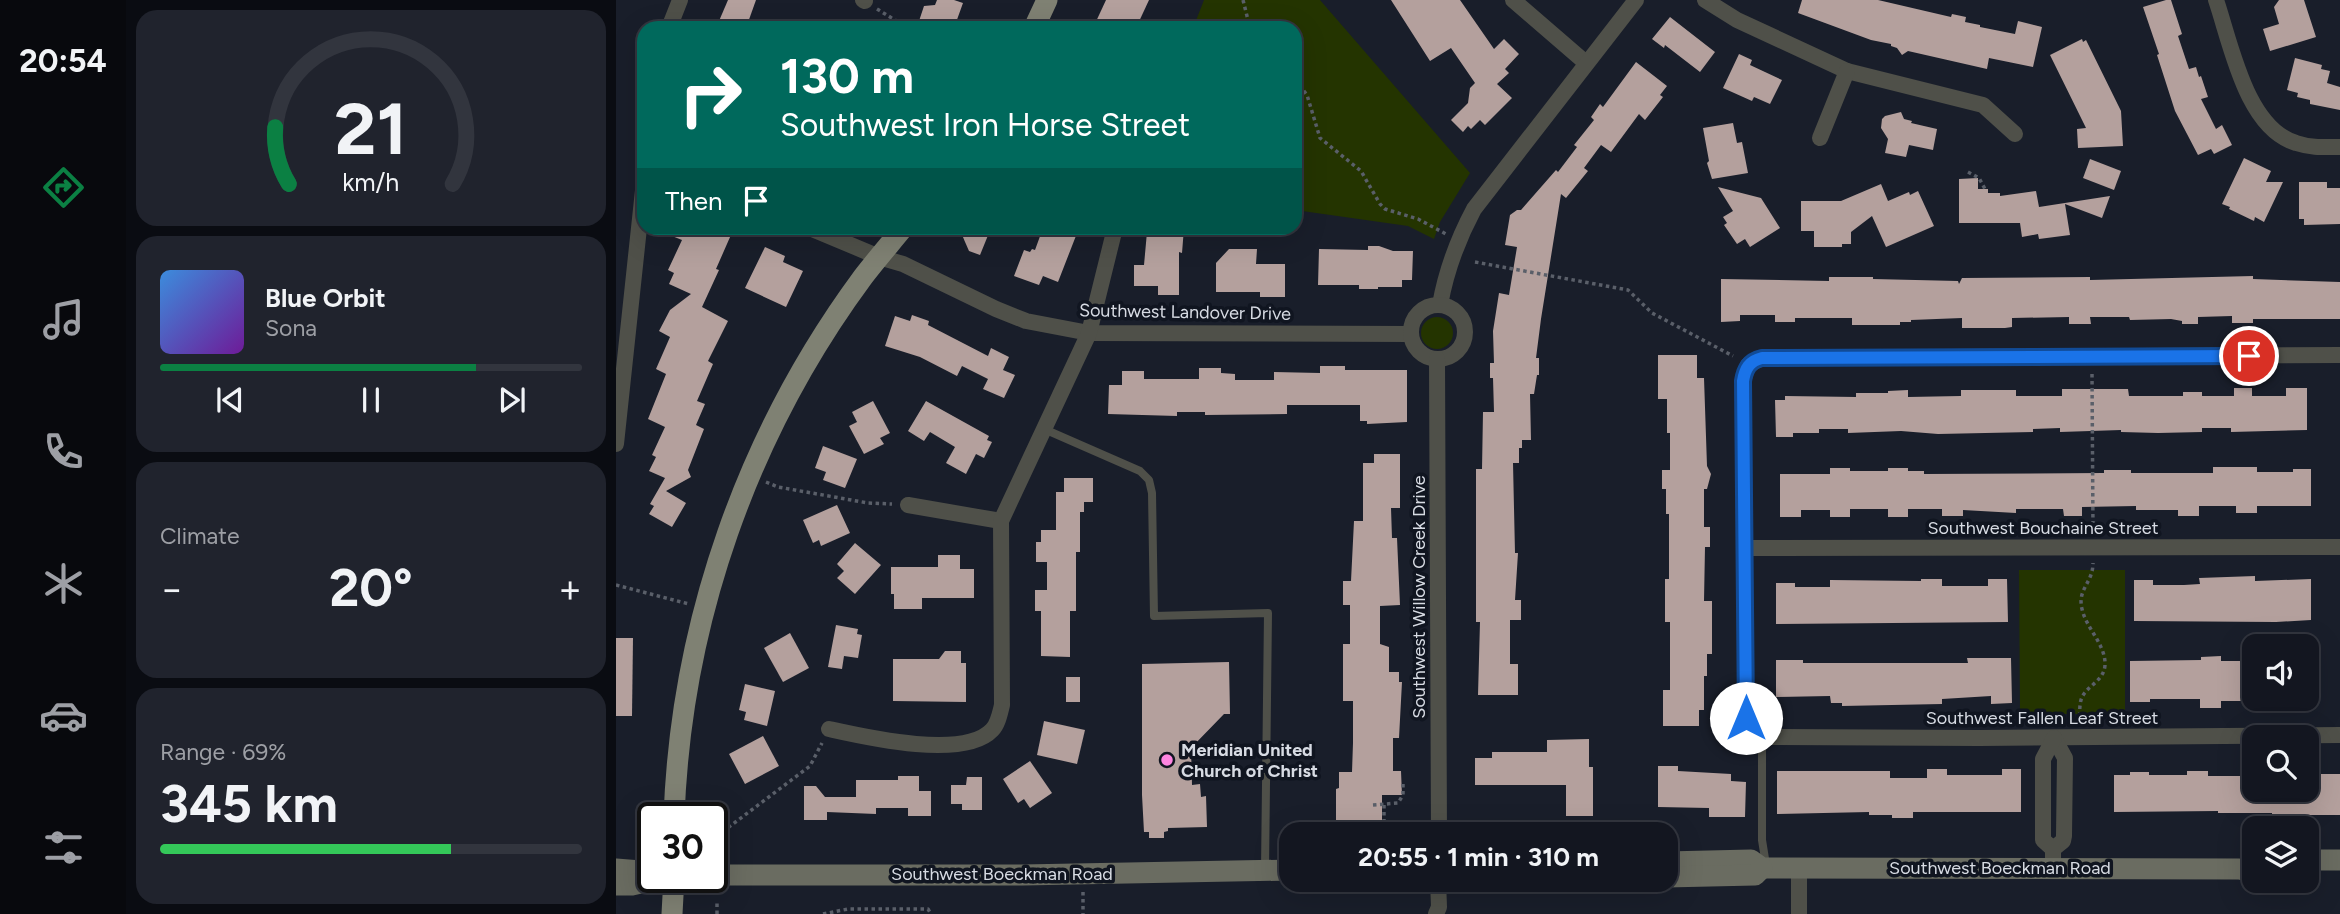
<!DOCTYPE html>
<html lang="en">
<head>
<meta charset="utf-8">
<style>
  :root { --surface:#131620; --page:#20232d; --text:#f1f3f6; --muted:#9d9fa5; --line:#32353e; --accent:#0b8043 }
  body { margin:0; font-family:Figtree,sans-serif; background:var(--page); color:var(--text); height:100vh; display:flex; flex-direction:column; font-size:26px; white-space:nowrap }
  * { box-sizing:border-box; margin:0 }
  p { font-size:23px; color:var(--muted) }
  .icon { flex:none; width:38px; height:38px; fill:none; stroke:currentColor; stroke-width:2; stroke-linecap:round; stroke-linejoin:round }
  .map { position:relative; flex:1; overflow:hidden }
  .panel { display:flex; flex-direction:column; gap:10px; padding:10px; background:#0a0c12; width:490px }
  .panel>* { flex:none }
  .top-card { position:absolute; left:21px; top:21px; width:665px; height:214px; border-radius:21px; box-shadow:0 7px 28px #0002,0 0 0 2px var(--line); background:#00695c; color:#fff; overflow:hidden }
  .fabs { position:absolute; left:1626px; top:634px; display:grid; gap:14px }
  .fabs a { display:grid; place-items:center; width:77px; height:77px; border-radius:14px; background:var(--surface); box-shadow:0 7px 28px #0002,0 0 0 2px var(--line); font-size:35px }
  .speed { position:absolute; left:21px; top:802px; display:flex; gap:14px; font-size:35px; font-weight:700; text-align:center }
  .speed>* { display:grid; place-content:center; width:91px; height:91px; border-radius:50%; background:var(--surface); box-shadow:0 7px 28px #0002,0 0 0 2px var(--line); line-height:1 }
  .speed .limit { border:4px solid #111; border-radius:10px; background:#fff; color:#111 }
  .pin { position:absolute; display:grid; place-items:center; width:60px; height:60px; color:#fff; margin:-30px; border:4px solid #fff; border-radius:50%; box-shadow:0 2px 7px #0007 }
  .me { position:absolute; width:77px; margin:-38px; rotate:0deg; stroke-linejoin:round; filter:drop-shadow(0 0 5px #0008) }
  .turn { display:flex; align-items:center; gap:24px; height:147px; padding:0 28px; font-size:32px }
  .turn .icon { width:91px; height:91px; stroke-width:2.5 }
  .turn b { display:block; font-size:49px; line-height:60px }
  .then { display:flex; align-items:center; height:66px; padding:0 28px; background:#0003; gap:14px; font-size:26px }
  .big { font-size:52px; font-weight:700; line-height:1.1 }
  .panel .tile { flex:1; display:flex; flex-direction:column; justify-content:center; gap:10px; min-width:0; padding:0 24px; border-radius:21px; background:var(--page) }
  .panel .dial { align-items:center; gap:0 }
  .dial svg { height:182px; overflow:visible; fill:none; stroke:var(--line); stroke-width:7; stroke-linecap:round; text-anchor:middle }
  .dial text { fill:var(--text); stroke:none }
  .song { display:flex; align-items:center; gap:21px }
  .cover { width:84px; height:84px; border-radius:10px; background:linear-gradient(135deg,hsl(210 70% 55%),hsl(280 70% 35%)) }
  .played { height:7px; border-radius:4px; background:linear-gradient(90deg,var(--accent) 75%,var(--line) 75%) }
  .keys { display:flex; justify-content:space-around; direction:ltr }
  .heat { display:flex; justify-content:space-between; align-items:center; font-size:38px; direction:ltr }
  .charge { height:10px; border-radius:5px; background:linear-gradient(90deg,#34c759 69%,var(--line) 0) }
  .trip { position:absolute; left:663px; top:822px; width:399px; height:70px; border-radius:21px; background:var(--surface); box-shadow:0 7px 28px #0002,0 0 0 2px var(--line); font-weight:700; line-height:70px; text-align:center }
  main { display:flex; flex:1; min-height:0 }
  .tabs { display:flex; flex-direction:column; width:126px; justify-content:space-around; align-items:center; background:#08090d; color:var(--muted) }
  .tabs .icon { width:49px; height:49px }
  .tabs .active { color:var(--accent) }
  .tabs b { font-size:32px; color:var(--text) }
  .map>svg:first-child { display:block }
</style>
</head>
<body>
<main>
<nav class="tabs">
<b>20:54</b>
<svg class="icon active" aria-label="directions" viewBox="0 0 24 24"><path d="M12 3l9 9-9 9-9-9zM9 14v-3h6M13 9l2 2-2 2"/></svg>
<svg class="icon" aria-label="music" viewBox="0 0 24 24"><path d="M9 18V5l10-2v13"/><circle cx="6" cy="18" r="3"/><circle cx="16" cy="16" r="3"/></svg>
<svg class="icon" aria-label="phone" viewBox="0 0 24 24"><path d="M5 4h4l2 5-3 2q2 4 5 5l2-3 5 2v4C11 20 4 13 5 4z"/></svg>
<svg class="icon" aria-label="climate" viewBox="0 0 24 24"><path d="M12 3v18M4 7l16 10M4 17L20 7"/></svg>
<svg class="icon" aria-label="car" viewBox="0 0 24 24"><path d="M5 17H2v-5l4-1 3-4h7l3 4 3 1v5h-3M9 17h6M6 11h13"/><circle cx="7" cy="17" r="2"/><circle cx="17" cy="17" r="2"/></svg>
<svg class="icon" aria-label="filters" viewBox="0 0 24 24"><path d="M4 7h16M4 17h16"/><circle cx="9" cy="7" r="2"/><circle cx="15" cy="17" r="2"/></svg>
</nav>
<section class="panel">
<div class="tile dial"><svg viewBox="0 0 100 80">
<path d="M14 69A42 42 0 1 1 86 69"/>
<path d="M14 69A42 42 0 0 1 8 44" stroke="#0b8043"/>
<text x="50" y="56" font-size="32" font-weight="700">21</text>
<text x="50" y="72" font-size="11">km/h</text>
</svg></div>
<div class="tile">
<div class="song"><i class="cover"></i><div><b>Blue Orbit</b><p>Sona</p></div></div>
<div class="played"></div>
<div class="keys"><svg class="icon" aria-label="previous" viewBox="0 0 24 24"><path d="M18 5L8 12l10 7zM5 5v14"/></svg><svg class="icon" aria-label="pause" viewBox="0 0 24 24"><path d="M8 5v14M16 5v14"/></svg><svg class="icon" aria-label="next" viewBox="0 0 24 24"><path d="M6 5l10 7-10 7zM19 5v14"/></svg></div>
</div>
<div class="tile"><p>Climate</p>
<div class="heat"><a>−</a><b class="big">20°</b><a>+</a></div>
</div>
<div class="tile"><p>Range · 69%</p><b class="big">345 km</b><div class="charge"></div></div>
</section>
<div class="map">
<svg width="1724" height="914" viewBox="0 0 1724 914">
  <rect width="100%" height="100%" fill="#191e2a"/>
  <!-- green -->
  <g fill="#243400">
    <path d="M588 0H704L854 173 824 222 818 239 792 226 679 210V28H577Z"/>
    <circle cx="821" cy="333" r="16"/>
    <path d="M1403 570H1509V714H1404Z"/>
  </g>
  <!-- building -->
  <g fill="#b4a09d">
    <path d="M112 0H140L130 28H100Z"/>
    <path d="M321 0H338L347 3 338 28H322L303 21 308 6 319 5Z"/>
    <path d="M490 0H533L520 28H477Z"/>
    <path d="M775 0H844L878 49 888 39 903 54 889 69 893 73 881 84 896 98 869 125 864 120 855 129 852 126 847 132 835 120 852 103 854 88 859 83 835 48 814 61Z"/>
    <path d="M1186 0H1262L1335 17 1336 14 1350 17 1349 22 1364 25V27L1399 34 1402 21 1426 27 1417 67 1373 58 1371 69 1292 51 1286 55 1281 48 1275 46V44L1255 40 1182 13Z"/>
    <path d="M1550 0H1555L1566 34 1562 36 1573 69 1580 67 1583 77 1585 76 1592 97 1585 99 1600 129 1606 125 1616 145 1598 154 1595 149 1582 155 1559 111 1541 55 1543 54 1527 7Z"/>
    <path d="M1663 0H1688L1700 37 1654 51 1647 29 1663 24 1658 7Z"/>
    <path d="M1054 17 1099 52 1084 72 1049 45 1048 48 1036 39Z"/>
    <path d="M1466 39 1467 42 1470 40 1505 111 1507 146 1462 148 1461 129 1470 128 1434 55Z"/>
    <path d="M1123 54 1136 60 1134 65 1166 80 1154 104 1138 97 1136 101 1107 88Z"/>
    <path d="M1679 58 1706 65 1705 69 1714 71 1711 83 1724 87V110L1694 104V100L1681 97 1682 93 1671 90Z"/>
    <path d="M1020 62 1051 86 1044 95 1047 97 1029 120 1023 114 995 152 985 145 968 168 972 171 950 198 945 194 925 319 920 358H923V375H921L918 394H914L915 440H906V448H903V463H897L899 553H902L899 600H905V620H894V664H902V695H862L864 622H860V469H866L867 412H878L877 378H874V363H878L877 331 883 293 893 295 901 247 889 245 894 215 901 210H905L940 170 942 172 961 147 958 145 978 120 975 117 984 104 987 107Z"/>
    <path d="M1285 112 1288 119 1296 121 1295 123 1321 129 1317 150 1293 145 1290 157 1269 153 1272 139 1265 128 1266 119 1269 116Z"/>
    <path d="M1117 123 1121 143 1126 142 1132 173 1096 179 1091 163 1093 161 1087 128Z"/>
    <path d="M1628 158 1655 171 1650 182H1667L1648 222 1639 217 1638 221 1613 209 1614 207 1606 204Z"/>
    <path d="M1474 159 1505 171 1498 190 1467 178Z"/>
    <path d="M1362 178V189H1372V193H1384V196L1420 191 1423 207 1494 196 1486 218 1449 204 1454 235 1423 239 1422 234 1406 237 1404 223H1343V179Z"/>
    <path d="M1683 182H1711V188H1724V224L1688 225V219H1683Z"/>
    <path d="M1265 184 1272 201 1293 192 1294 195 1302 191 1318 226 1270 247 1256 216 1235 232V244H1226V247H1198V231H1185V201H1225Z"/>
    <path d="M1102 187 1145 198 1164 228 1134 247 1129 239 1121 244 1108 225 1111 223 1107 217 1117 211Z"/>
    <path d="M36 228H118L100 269 103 270 86 307 112 321 92 361 97 364 81 401 89 404 80 425 88 429 72 470 75 477 50 491 70 503 56 527 33 514 38 506 34 504 49 478 33 471 40 457 36 455 49 427 32 419 50 374 40 369 54 337 43 331 54 310 75 294 53 284 58 273 52 270 66 240Z"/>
    <path d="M343 228H375L364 255 353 251Z"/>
    <path d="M427 228H463L442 282 427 276 423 285 398 276 408 250 414 252 416 249 419 250Z"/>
    <path d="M541 228H568L566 253 563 252V295H542V286H518V265H528L531 232 541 233Z"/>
    <path d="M752 246H763L777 251H797L796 280H786V287H762V289H743V285H702L703 249 752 250Z"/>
    <path d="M149 247 169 256 167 262 187 271 170 307 129 288Z"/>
    <path d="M613 249H641L640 264H669V297H644V292H600V263Z"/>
    <path d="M1637 276V279L1724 282V319H1637V323H1616V316L1582 317V324H1566V321L1555 319 1514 320 1513 317H1474L1475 324H1453V317L1396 318V327L1389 328H1346V318L1295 320V322H1284V325H1236V318H1179V322H1159V315H1124V321L1105 322V279L1213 281V277H1257V279L1342 281 1343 284 1346 278 1474 277V280Z"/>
    <path d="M296 315 313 321 312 325 372 356 375 348 393 357 387 370 399 375 388 398 367 389 372 379 346 366 341 376 304 357 269 346 279 316 294 321Z"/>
    <path d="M1042 355H1081V378H1088L1091 466 1095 474 1091 489H1088V527H1094V547H1089L1088 601H1096V654H1091V676H1088V710H1083V726H1047V690H1054V622H1049V579H1053V514H1050V489H1046V470H1054V433H1051V399H1042Z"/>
    <path d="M704 366H729V370H791V422L751 424V421H744V405H671V414L589 415V412H561V416L492 414 493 385H506V371H528V379H583V368H605V373L619 374V380H658V372L704 373Z"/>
    <path d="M1618 388H1636V396H1670V388H1691V430L1615 432V428H1586V432L1542 433 1505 432V430L1444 432V428L1417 429V432L1322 434 1285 431 1232 433V429H1203V433H1177V437H1160L1159 400H1169V396L1240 397V393H1272V391L1292 390V397L1345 396V390H1400V396H1446V389H1512L1513 396H1567V392H1586V396H1618Z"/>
    <path d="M257 401 274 433 264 438 268 444 248 454 233 426 241 422 236 412Z"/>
    <path d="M310 401 373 436 371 440 376 442 368 458 360 454 350 474 330 463 339 447 314 432 308 441 292 431Z"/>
    <path d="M207 446 241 459 229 488 207 480 210 472 199 468Z"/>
    <path d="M758 454H784V508H775L776 538H781L784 605 764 606V644L773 647V672H783V682H786L783 738H777V771H785L786 795H766V828H720V789L723 788V772H736L737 743V701H727V644H734V605H727V581H735L738 521H747V463H758Z"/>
    <path d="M1597 467H1641V472H1677V469H1695V506H1641V513H1620V506H1583V516H1562V510H1520V506L1466 507V516H1448L1447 509H1400V513L1347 510V516H1326V509H1292V517H1272V509H1234V517H1214V510H1185V517H1164V474H1214V468H1234V471H1272V468H1292V471H1308V474L1488 473V470H1515V473H1597Z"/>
    <path d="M448 478H477V502H468V512H464V552H460V611H454V657L425 656V611H419V590H431V562H420V542H425V530H440V492H448Z"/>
    <path d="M221 505 234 533 205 546 203 540 197 543 187 520Z"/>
    <path d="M239 543 265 565 239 594 221 578 228 571 221 564Z"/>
    <path d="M322 555H344V569H358V598H306V609H278V594H275V567H322Z"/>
    <path d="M1639 576V581L1695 579V620L1660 622 1518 621V580H1537V585H1568L1584 584 1583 578Z"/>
    <path d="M1305 579H1326V586H1372V579H1391L1392 622 1160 624V583H1179V587H1214V580L1305 581Z"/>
    <path d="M220 625 242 629 241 634 246 635 242 658 228 656 226 669 212 667Z"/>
    <path d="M174 633 193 668 167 682 148 648Z"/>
    <path d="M0 638H17L16 716H0Z"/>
    <path d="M329 651H345V663H350V702L277 701V659H323Z"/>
    <path d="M1605 656V661H1638V701H1605V708H1584V699H1534V702H1514V661L1585 660V657Z"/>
    <path d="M1351 658H1395L1396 703 1375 704V696L1326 699V704L1226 706V703H1215L1214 696 1160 697V660H1187V663H1352Z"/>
    <path d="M613 662 614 714H608L575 748 576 785 584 784 585 797 590 796 591 827 552 828V831L548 832V838H533V832H528L526 795V664Z"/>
    <rect x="450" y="677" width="14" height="25"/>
    <path d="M129 684 159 691 151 726 128 720 130 712 123 710Z"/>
    <path d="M428 721 469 730 461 764 421 755Z"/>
    <path d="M147 736 163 766 129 784 113 754Z"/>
    <path d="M973 739V767H977V816H950V785H859V758H876V752H931V740Z"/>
    <path d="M414 761 436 793 414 808 408 799 402 803 387 779Z"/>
    <path d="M1042 766H1062V771L1115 774V781L1130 782 1129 817H1093V808L1042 807Z"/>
    <path d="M1311 769H1331V775H1386V769H1405V812H1297V818H1276V815H1253V812L1161 814V771H1274V778H1311Z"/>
    <path d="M1571 771H1592V776H1638V789H1690V774H1724V815H1656V813H1602V811L1498 812V775H1514V772H1533V775H1571Z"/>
    <path d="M282 776H303V791H315V816H292V808H260V814L211 812V820H188V786H200L209 797H240V780H282Z"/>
    <path d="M351 777H366V810H346V804H335V785H350Z"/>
  </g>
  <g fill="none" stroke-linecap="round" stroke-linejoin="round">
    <!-- path -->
    <g stroke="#5a5f69" stroke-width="3.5" stroke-dasharray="3.5 3.5" stroke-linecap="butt">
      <path d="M627 0 634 28"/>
      <path d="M261 9 292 28"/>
      <path d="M679 80 691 95 704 138 745 171 764 204 769 209 802 219 830 234"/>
      <path d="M1352 172 1363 178 1369 189"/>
      <path d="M859 262 1012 290 1036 313 1117 356"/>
      <path d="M1476 374 1477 530"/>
      <path d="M150 482 162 487 252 503 276 504"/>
      <path d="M0 585 73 604"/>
      <path d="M1464 723C1464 716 1463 707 1465 700 1469 686 1488 682 1489 665 1490 645 1470 628 1466 609 1461 589 1477 583 1477 563"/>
      <path d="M757 805 782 803 787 795V783"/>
      <path d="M768 805V832"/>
      <path d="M101 836 194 766 206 743"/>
      <path d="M467 892V914"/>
      <path d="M101 914V902"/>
      <path d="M207 914 232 909H312L315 914"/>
    </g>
    <!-- lane -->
    <g stroke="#4f5049" stroke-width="8">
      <path d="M428 429 524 471 533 480 536 493 538 616 652 613 649 870"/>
      <path d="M1146 739V840L1150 865"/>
    </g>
    <!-- street -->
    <g stroke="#4f5049" stroke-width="16">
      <path d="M247 0 249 1"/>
      <path d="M897 0 970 63"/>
      <path d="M1089 0 1121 20 1231 71 1367 105 1399 134"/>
      <path d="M1600 0C1615 44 1630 128 1680 143 1695 148 1709 147 1724 147"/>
      <path d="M53 28 64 0"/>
      <path d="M1204 138 1231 71"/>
      <path d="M194 228 263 257 287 264 380 309 410 321 473 333 795 334"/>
      <path d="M824 305C830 271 842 239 858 209L1020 0"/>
      <circle cx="822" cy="332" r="27"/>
      <path d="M1724 355 1146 358 1132 365 1127 381 1130 732 1137 737 1363 738 1724 735"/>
      <path d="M821 359 823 835"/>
      <path d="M0 444 28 181"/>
      <path d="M292 505 385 521"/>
      <path d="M1130 548 1724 547"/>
      <path d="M213 729C249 737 348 760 376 730 382 724 384 713 386 705L385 521 473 333 499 228"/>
      <path d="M1437 849 1447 841 1448 836 1449 758 1438 738"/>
      <path d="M1437 867V849L1427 840V759L1438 738"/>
      <path d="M1183 868V914"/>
      <path d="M820 914 823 907 822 880"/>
    </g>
    <!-- secondary -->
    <g stroke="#6a6c61" stroke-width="21">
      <path d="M1690 860H1724"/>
      <path d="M1050 862 1135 860 1146 868 1623 869 1638 872"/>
      <path d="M0 869 37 872"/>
      <path d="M96 875H406L676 870"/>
      <path d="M1050 877 1139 875 1146 868"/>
      <path d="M0 885H16L51 877"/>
    </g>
    <!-- primary -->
    <g stroke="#7f8173" stroke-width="21">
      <path d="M418 28 431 0"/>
      <path d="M58 817C65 623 131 434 247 277 260 260 274 244 287 228"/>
      <path d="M56 914 58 877"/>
    </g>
  </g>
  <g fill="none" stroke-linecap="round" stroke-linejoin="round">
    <defs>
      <path id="route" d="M1130 718 1127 381C1129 369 1133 361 1146 358L1633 356"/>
    </defs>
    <!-- route casing -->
    <use href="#route" stroke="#114b97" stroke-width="18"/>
    <!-- route -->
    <use href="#route" stroke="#1a73e8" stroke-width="12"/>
  </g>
  <!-- markers -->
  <circle fill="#fe85e0" stroke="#101520" stroke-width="2.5" cx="551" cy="760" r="7"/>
  <g text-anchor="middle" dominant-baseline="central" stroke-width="7" stroke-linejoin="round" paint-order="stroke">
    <!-- street labels -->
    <g font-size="18" fill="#d7dbe3" stroke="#101520">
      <text transform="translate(569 312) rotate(1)">Southwest Landover Drive</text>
      <text x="1427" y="528">Southwest Bouchaine Street</text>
      <text transform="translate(803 597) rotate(-90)">Southwest Willow Creek Drive</text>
      <text x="1426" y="718">Southwest Fallen Leaf Street</text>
      <text x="1384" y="868">Southwest Boeckman Road</text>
      <text x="386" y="874">Southwest Boeckman Road</text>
    </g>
    <!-- poi labels -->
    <g font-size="18" font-weight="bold" fill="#d7dbe3" stroke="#101520" text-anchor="start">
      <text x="565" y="750">Meridian United<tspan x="565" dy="21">Church of Christ</tspan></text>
    </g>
  </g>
</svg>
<div class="fabs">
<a><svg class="icon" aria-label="sound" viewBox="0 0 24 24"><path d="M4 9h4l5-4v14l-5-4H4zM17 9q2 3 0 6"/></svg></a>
<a><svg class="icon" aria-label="search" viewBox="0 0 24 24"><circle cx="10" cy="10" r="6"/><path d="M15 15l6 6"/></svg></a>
<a><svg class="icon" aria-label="layers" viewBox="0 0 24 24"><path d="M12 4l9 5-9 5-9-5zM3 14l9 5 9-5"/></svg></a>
</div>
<div class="speed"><div class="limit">30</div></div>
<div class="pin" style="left:1633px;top:356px;background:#d93025"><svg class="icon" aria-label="arrive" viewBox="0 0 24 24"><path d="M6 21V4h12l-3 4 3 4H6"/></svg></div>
<svg class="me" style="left:1130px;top:718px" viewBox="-20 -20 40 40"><circle r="19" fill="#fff"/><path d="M0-13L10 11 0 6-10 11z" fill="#1a73e8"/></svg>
<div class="trip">20:55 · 1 min · 310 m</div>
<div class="top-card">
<div class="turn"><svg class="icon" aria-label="right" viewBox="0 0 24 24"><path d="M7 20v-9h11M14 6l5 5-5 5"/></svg><div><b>130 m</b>Southwest Iron Horse Street</div></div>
<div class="then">Then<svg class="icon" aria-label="arrive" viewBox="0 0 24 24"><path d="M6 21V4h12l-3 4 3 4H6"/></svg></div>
</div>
</div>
</main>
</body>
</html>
